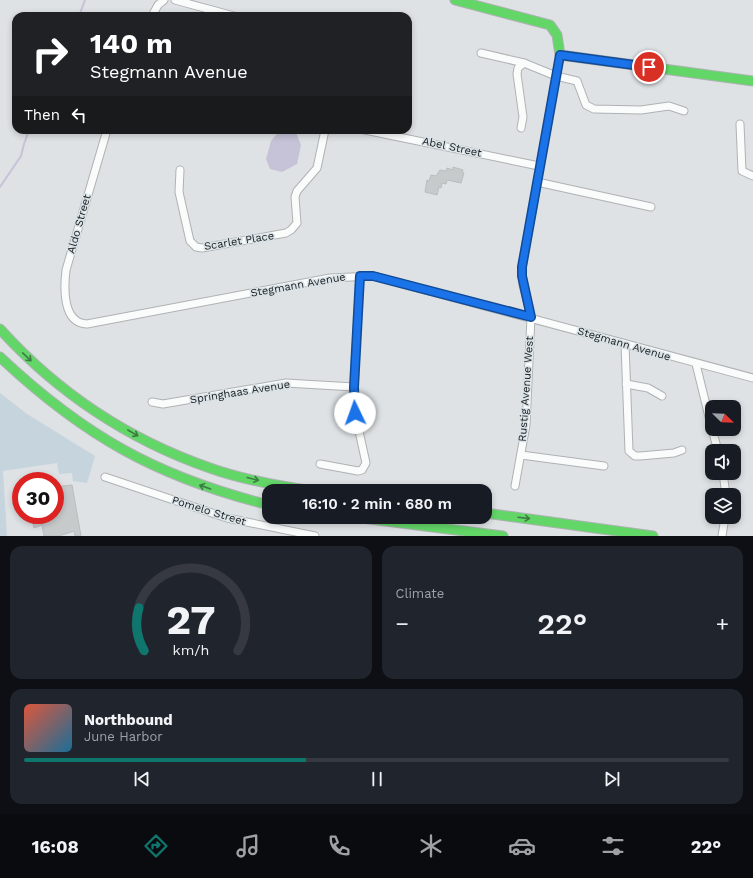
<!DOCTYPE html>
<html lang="en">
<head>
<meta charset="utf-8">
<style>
  :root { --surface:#171b24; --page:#20242c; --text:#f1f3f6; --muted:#9ea1a6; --line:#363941; --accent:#0f766e }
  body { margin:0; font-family:"Work Sans",sans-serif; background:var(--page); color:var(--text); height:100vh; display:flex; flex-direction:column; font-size:15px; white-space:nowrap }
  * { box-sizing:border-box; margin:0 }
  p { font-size:13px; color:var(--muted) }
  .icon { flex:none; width:22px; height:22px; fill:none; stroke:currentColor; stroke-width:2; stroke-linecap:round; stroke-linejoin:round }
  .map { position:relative; height:536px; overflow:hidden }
  .sheet { display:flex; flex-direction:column; gap:10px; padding:10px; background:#0d0f14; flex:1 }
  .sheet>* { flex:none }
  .hud { position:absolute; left:12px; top:12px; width:400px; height:122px; border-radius:12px; box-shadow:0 2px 6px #0003; background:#202124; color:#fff; overflow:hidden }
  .needle { width:26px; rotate:113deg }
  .buttons { position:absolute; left:705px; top:400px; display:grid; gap:8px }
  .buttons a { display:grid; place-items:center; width:36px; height:36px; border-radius:8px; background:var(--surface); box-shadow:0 2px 6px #0003; font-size:20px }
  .speed { position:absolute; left:12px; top:472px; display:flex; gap:8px; font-size:20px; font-weight:700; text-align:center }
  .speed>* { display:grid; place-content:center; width:52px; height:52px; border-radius:50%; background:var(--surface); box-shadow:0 2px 6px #0003; line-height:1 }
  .speed .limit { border:6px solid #d22; background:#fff; color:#111 }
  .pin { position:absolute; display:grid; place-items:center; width:34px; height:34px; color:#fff; margin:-17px; border:2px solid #fff; border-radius:50%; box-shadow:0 1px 4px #0007 }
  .me { position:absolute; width:44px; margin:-22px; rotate:357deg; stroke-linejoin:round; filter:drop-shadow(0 0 3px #0008) }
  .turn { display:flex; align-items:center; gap:14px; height:84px; padding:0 12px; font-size:18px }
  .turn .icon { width:52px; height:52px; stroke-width:2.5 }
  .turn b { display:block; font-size:28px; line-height:34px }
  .then { display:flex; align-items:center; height:38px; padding:0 12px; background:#0003; gap:8px; font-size:15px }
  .big { font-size:30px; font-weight:600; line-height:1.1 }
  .sheet .card { flex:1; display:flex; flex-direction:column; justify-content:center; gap:6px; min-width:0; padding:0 14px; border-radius:12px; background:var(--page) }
  .sheet .dial { align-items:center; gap:0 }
  .dial svg { height:104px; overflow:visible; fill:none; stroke:var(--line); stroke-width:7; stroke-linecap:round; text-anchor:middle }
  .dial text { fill:var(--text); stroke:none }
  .song { display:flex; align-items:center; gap:12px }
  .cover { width:48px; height:48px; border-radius:6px; background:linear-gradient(135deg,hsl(10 70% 55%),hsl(200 70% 35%)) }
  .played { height:4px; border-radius:2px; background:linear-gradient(90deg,var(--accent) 40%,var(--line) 40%) }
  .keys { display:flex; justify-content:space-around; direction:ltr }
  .heat { display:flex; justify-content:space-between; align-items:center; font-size:22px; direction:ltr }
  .sheet .tiles { flex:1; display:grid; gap:10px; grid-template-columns:1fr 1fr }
  .card:last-child { grid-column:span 2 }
  .trip { position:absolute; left:262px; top:484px; width:230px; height:40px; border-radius:12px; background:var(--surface); box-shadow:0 2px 6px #0003; font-weight:600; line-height:40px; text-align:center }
  .tab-bar { display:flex; height:64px; justify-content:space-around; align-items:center; background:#090b0e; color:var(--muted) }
  .tab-bar .icon { width:28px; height:28px }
  .tab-bar .on { color:var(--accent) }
  .tab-bar b { font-size:18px; color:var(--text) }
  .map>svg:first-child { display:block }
</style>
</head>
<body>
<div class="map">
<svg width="753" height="536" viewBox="0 0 753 536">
  <rect width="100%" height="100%" fill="#dee2e4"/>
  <!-- green -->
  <path fill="#c5d4dd" d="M0 393 27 414 95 456 87 483 73 481 72 473 59 474 57 463 3 471 7 536H0Z"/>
  <!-- water -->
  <path fill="#c6c2d7" d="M280 130H295L301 145 297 164 282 172 270 169 266 159 271 141Z"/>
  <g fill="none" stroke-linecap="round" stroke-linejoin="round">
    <!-- stream -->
    <g stroke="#c6c2d7" stroke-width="2">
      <path d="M79 16 85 0"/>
      <path d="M0 187 21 156 24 144 29 130"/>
    </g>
  </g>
  <!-- building -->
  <g fill="#c7cacb" stroke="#b9bdbe">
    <path d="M453 167 463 170 462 172 464 173 461 183 447 180 446 184 442 183 441 188 439 187 437 195 425 192 427 180 429 181 431 175 436 176 440 170 446 171 447 168 453 170Z"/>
    <path d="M72 485 81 536H75L74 531 59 536H44L42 525 34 528 33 522 30 523 28 515H55V487Z"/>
  </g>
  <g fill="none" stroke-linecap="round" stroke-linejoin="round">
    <defs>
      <g id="street">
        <path d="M175 0 234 16"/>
        <path d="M152 16 158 5 164 0"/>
        <path d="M481 53 524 63"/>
        <path d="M740 124 742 171 753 176"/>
        <path d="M521 128 523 117 517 74 518 68 524 63 556 76 577 81 586 105 594 109 641 110 669 106 684 111"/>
        <path d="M107 130 66 270C64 287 62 323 87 324L330 278 373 276 753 378"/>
        <path d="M365 130 539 166"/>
        <path d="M180 170 179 192 190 241 196 247 202 248 286 233 291 230 297 223 295 197 297 191 317 168 325 130"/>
        <path d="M537 182 651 207"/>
        <path d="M625 344 629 451 635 456H640L674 453 682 450"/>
        <path d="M696 364 712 429"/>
        <path d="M626 384 648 388 662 396"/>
        <path d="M152 402 163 404 286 383 354 387"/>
        <path d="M712 429 718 451"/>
        <path d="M521 455 604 466"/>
        <path d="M320 464 358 471 362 470 366 463 355 413 354 387 360 276"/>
        <path d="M723 473 726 495"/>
        <path d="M105 477 227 518 315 536"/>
        <path d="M515 486 526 425 531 317 523 285 522 267 560 55"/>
        <path d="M722 536 725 517"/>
      </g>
      <g id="fast">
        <path d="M455 0 550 25 557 35 560 55 753 81"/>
        <path d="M0 329C57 392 129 440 210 468 243 480 278 486 313 491"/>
        <path d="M0 357C84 436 157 477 269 505"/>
        <path d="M485 513 653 536"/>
        <path d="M354 517 503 536"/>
      </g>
    </defs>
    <!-- street casing -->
    <use href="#street" stroke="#afb2b4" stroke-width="9"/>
    <!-- fast casing -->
    <use href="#fast" stroke="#afb2b4" stroke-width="11"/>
    <!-- street -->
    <use href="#street" stroke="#fafbfb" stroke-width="7"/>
    <!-- fast -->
    <use href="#fast" stroke="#63d668" stroke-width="9"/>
  </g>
  <!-- one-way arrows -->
  <defs><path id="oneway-shaft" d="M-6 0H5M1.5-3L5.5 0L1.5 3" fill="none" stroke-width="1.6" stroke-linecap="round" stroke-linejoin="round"/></defs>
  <g stroke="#3e7a44">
    <use href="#oneway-shaft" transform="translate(27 357) rotate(44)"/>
    <use href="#oneway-shaft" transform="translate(133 433) rotate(30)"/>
    <use href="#oneway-shaft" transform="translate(253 479) rotate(14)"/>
    <use href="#oneway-shaft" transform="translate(205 487) rotate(-161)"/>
    <use href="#oneway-shaft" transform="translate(524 518) rotate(7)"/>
  </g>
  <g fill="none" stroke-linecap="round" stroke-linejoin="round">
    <defs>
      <path id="route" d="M355 413 354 387 360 276H373L531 317 522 276V267L560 55 649 67"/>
    </defs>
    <!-- route casing -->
    <use href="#route" stroke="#114b97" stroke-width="10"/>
    <!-- route -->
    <use href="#route" stroke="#1a73e8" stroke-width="7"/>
  </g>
  <g text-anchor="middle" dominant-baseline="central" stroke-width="3" stroke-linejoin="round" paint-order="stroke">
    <!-- street labels -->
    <g font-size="11" fill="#1a1d1f" stroke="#dae3e8">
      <text transform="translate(452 147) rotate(12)">Abel Street</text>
      <text transform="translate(79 224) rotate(-74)">Aldo Street</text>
      <text transform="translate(239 241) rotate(-9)">Scarlet Place</text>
      <text transform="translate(298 285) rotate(-10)">Stegmann Avenue</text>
      <text transform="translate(624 344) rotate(16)">Stegmann Avenue</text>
      <text transform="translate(526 389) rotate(-86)">Rustig Avenue West</text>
      <text transform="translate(240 392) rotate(-9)">Springhaas Avenue</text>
      <text transform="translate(209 511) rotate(17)">Pomelo Street</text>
    </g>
  </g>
</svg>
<div class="buttons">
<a><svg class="needle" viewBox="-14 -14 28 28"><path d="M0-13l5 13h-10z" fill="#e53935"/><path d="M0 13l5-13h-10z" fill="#9ea1a6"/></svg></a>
<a><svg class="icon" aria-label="sound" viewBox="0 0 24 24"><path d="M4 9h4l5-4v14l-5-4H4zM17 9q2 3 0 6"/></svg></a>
<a><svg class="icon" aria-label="layers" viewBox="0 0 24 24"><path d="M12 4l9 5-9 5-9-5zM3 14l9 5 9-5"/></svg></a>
</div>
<div class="speed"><div class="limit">30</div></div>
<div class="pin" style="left:649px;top:67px;background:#d93025"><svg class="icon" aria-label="arrive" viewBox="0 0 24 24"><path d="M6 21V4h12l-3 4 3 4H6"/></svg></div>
<svg class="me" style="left:355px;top:413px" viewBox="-20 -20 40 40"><circle r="19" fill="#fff"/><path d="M0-13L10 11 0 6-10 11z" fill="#1a73e8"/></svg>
<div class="trip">16:10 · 2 min · 680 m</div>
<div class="hud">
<div class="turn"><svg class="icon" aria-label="right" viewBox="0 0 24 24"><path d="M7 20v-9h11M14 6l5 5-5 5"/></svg><div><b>140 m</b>Stegmann Avenue</div></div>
<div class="then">Then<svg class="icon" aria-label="left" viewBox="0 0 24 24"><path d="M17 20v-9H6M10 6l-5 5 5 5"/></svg></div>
</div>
</div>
<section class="sheet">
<div class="tiles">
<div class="card dial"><svg viewBox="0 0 100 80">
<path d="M14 69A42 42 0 1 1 86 69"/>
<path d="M14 69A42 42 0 0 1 10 36" stroke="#0f766e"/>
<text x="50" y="56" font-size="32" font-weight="700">27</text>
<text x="50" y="72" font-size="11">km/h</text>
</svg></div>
<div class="card"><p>Climate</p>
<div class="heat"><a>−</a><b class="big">22°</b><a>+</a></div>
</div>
<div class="card">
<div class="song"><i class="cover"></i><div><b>Northbound</b><p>June Harbor</p></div></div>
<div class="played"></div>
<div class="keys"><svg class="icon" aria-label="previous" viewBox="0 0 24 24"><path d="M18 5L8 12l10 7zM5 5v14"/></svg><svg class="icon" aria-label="pause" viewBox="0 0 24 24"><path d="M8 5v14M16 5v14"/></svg><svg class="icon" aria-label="next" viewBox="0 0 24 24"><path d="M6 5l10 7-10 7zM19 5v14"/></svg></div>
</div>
</div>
</section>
<nav class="tab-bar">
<b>16:08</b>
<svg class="icon on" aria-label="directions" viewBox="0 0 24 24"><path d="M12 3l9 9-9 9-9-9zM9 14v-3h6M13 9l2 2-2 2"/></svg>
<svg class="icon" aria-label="music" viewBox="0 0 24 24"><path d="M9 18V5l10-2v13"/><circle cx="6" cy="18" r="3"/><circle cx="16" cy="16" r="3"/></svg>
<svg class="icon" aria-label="phone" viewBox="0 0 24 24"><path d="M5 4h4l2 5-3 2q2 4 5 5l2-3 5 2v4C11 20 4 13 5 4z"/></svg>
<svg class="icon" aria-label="climate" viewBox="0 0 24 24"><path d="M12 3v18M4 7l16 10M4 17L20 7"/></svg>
<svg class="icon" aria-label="car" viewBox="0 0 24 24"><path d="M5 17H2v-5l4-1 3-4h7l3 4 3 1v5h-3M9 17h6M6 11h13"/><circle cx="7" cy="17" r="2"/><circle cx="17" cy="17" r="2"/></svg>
<svg class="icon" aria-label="filters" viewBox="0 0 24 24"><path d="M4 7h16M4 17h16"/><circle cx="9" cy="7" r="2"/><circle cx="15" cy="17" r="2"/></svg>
<b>22°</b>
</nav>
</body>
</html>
